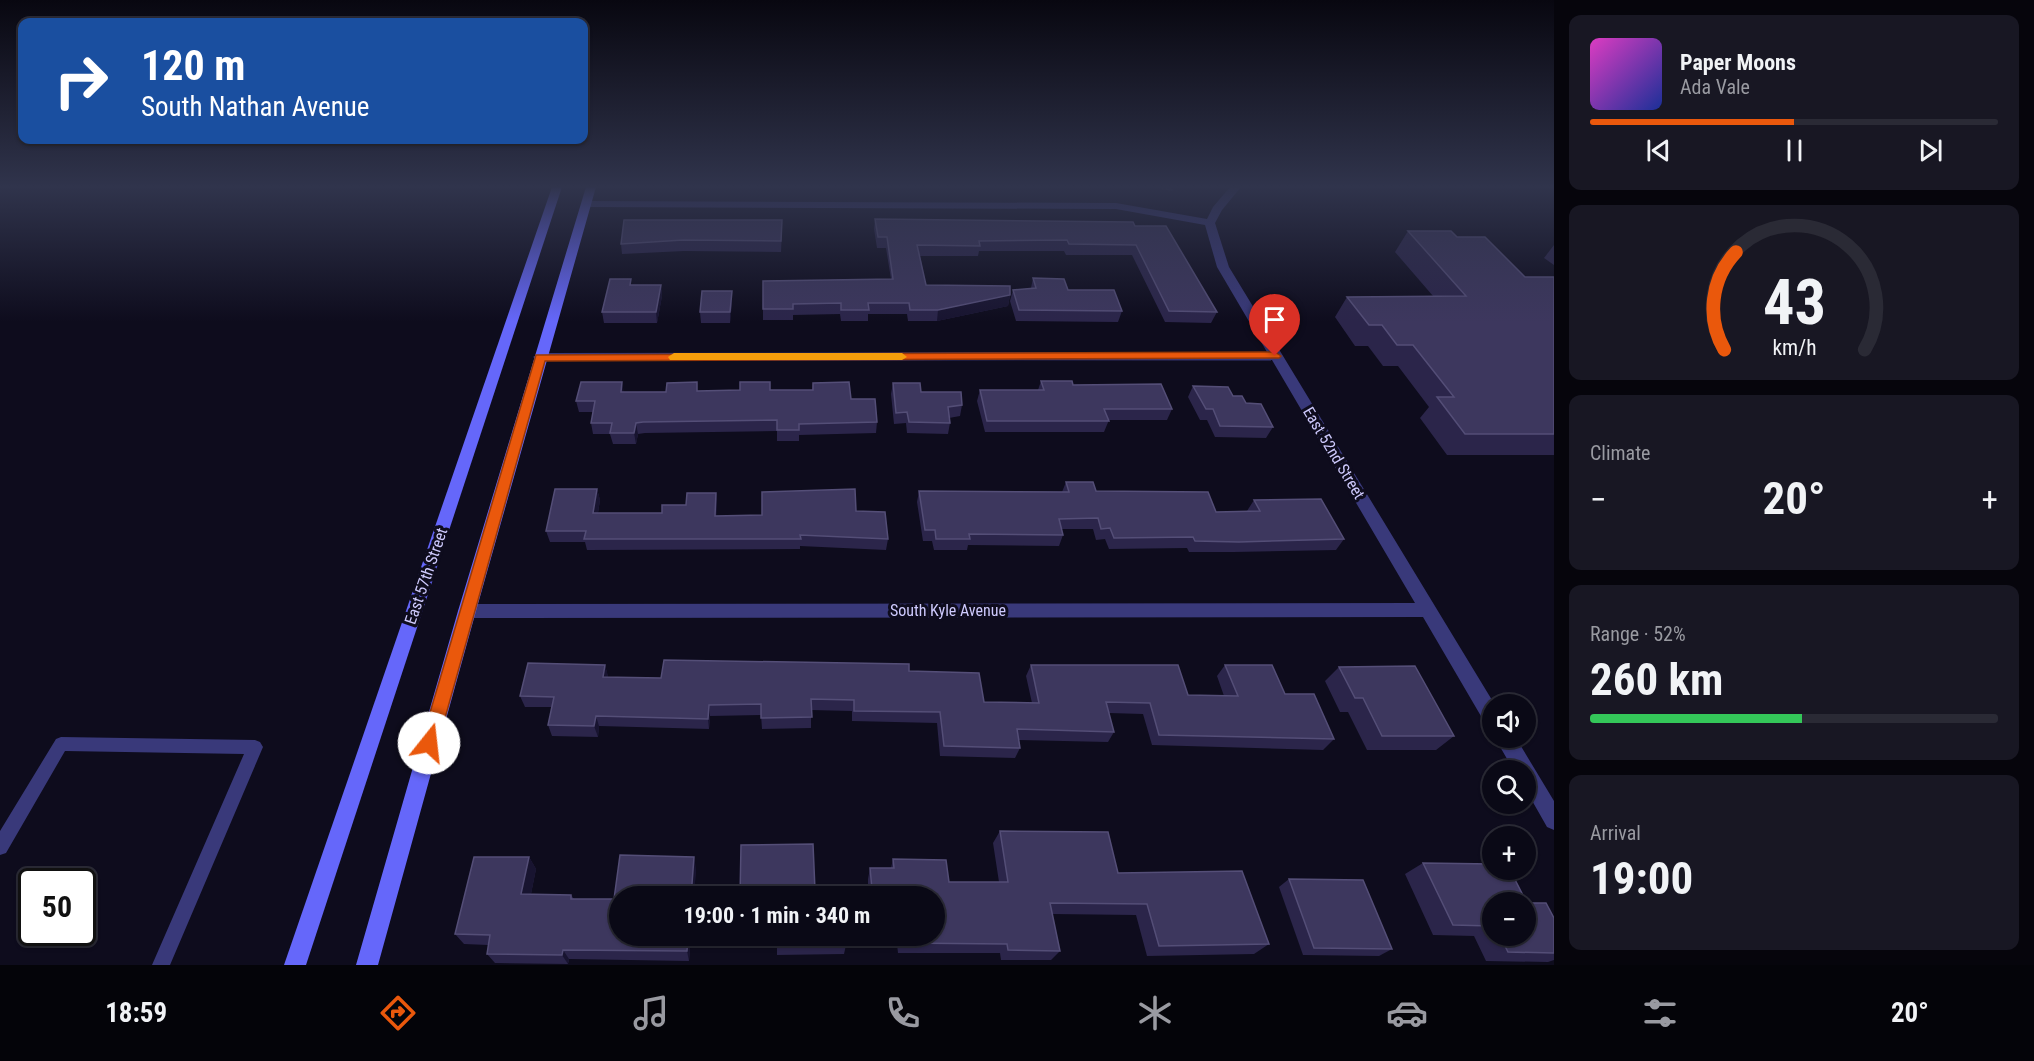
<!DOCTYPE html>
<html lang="en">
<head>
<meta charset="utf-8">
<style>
  :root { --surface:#0a0916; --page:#181723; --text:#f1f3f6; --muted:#999aa1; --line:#2a2a35; --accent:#ea580c }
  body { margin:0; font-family:"Roboto Condensed",sans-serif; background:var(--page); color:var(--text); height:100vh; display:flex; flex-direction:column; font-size:22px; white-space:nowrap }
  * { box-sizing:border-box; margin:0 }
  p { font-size:20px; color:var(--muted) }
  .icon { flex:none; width:33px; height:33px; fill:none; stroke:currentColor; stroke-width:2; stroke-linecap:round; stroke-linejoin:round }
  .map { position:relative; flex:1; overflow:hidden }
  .panel { display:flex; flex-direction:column; gap:15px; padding:15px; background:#06050c; width:480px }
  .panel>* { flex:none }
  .hud { position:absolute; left:18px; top:18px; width:570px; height:126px; border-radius:12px; box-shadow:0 2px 4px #0004,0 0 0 2px var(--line); background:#1a4fa0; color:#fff; overflow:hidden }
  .controls { position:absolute; left:1482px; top:694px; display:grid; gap:12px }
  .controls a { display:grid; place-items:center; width:54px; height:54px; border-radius:50%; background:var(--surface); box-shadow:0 2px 4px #0004,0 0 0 2px var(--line); font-size:30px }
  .speed { position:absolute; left:18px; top:868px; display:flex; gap:12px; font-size:30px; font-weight:700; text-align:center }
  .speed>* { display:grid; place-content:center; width:78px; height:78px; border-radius:50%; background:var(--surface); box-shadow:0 2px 4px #0004,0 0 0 2px var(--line); line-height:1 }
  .speed .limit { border:3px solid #111; border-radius:9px; background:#fff; color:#111 }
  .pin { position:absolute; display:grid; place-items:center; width:51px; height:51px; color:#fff; margin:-62px -26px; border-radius:50% 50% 50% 0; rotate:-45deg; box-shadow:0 0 6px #0007 }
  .pin .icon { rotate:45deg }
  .me { position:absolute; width:66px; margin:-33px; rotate:16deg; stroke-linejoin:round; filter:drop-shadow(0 0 4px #0008) }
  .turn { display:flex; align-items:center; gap:21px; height:126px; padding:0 24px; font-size:27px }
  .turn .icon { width:78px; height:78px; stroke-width:2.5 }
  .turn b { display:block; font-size:42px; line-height:51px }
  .big { font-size:45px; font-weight:700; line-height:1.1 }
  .panel .widget { flex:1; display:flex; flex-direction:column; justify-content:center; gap:9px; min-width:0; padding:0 21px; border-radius:12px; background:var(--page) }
  .panel .dial { align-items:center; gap:0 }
  .dial svg { height:156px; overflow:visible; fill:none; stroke:var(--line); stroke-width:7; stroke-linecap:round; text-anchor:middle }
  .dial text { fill:var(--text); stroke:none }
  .song { display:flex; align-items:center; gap:18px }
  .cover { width:72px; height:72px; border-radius:9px; background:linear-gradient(135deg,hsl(310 70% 55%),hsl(230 70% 35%)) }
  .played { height:6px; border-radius:3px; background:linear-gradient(90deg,var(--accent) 50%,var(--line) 50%) }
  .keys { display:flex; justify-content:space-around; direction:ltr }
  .heat { display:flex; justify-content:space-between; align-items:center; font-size:33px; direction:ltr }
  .charge { height:9px; border-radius:4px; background:linear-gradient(90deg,#34c759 52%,var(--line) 0) }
  .trip { position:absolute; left:609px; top:886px; width:336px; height:60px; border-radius:30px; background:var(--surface); box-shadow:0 2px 4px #0004,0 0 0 2px var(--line); font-weight:700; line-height:60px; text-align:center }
  .tabs { display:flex; height:96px; justify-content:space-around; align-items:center; background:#040409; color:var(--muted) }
  .tabs .icon { width:42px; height:42px }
  .tabs .active { color:var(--accent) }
  .tabs b { font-size:27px; color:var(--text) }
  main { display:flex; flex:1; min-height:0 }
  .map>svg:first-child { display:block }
</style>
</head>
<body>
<main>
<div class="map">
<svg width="1554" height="965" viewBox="0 0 1554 965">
  <rect width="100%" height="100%" fill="#0e0c1d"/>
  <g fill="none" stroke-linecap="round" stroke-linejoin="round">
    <!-- lane -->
    <path fill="#39397a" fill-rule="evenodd" d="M61 737 255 740 260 742 263 747 170 965H152L244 754 65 751 6 853 0 855V831L56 739Z"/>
    <!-- street -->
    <g fill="#39397a" fill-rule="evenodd">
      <path d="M1230 187H1241L1222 210 1215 223 1229 267 1495 705H1492V725L1485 723 1423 617 467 618 461 616 458 611 461 606 467 604 1415 603 1272 360 540 361 533 357 540 353 1267 352 1217 267 1205 225 1116 209 586 207 581 204 586 201 1116 203 1207 219 1213 207Z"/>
      <path d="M1495 738H1516L1554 801V830L1547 827 1526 790V771H1514Z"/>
    </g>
    <!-- secondary -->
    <g fill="#6567fa" fill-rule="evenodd">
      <path d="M552 187H562L306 965H284Z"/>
      <path d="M586 187H596L476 611 378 965H356L458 611Z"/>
    </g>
  </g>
  <!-- wall -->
  <g fill="#2b254a" fill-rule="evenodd">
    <path d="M1149 187H1174L1173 191Z"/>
    <path d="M875 219 1135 226 1217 312 1211 323 1165 322 1132 255H1066L1064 251H979L978 256H920L926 285 1010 295 1008 306 937 321H908L907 314H868V321H841L840 314 793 315V320H763V281L891 279 886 248H877L874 229Z"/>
    <path d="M782 230 781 252 684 251 622 254 621 244Z"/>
    <path d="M1408 231 1457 237 1525 277H1554V455H1447L1420 418 1429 407 1398 366H1383L1368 346H1355L1335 317 1347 297 1433 296 1395 252Z"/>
    <path d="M1554 245V265L1544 258Z"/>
    <path d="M1033 278 1122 311 1118 322 1016 321 1010 301 1013 290 1031 288Z"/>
    <path d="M632 285H661L662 296 657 323H604L602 312Z"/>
    <path d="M732 302 730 323H701L700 312Z"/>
    <path d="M1041 381 1172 409 1167 420H1109L1104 432H985L977 401 980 390H1038Z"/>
    <path d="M813 383 851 399 877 422 876 433 799 435V441H777V431L645 433 638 434 636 444H613L610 434H593L591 423 593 412H579L576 401 624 392 812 390Z"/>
    <path d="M893 383 962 405 960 416 949 418 950 423 948 434 907 433 906 423 894 424 891 394Z"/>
    <path d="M1193 386 1233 396 1246 403 1273 427 1266 438 1215 437 1207 420H1200L1188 397Z"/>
    <path d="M1066 482 1096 491 1216 512 1247 511 1254 500 1344 539 1336 550 1233 552H1189L1187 548 1109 549 1105 539 1096 540 1093 529H1061L1063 535 1059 546 968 545 967 550H934L932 541H923L917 502 919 491 1062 492Z"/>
    <path d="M597 489 600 500 598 513H662L686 505 716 493 717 504 716 516 762 515 856 511 888 539 886 550 800 546V549L587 550 585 542H550L546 531Z"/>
    <path d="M605 665 608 677 661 678 909 671 984 702 1032 703 1026 676 1031 665 1188 695 1224 696 1217 676 1225 665 1285 694 1334 739 1323 750 1152 745 1143 714 1109 713 1114 732 1108 742 1019 740 1020 748 1015 758 940 756 937 723 852 721V711L811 710V728L762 729 761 715 710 716 709 729 599 726 598 737 552 736 548 725 552 707H525L520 696Z"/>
    <path d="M1339 667 1454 736 1436 750H1367L1348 712H1340L1325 681Z"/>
    <path d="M1000 831 1118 873 1269 944 1254 954 1147 956 1136 915 1052 914 1060 951 1051 960H1001L1000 953H898L896 936H934V897L815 890 868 889V879L870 868H891L893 859 949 882H999L993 843Z"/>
    <path d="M529 857 536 869 531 894 571 895 574 899H614L696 868 689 961 569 959 568 964 495 963 487 954 488 945 464 944 455 934Z"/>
    <path d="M1423 863 1527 903 1554 918V960L1548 962 1486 961 1474 936 1433 935 1405 874ZM1492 903 1526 936H1492Z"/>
    <path d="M1289 879 1392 949 1379 956 1303 955 1279 887Z"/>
    <path d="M777 936 846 945 844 954 777 955Z"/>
  </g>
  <!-- shaded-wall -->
  <g fill="#181430">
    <path d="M661 285 662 296 657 323 656 312Z"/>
    <path d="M732 291V302L730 323V312Z"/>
    <path d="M1010 295 1008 306 937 321 938 310Z"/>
    <path d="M622 382 624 393 621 392Z"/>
    <path d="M636 423 638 434 636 444 634 433Z"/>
    <path d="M597 489 600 500 596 524 593 513Z"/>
    <path d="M716 493 717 504 716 526 715 516Z"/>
    <path d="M605 665 608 676 606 688 603 677Z"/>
    <path d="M709 705 710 716 709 729 708 719Z"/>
    <path d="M596 716 599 726 598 737 594 726Z"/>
    <path d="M529 857 536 869 529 904 521 894Z"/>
    <path d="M694 857 696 868 694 897H691Z"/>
    <path d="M688 936H691L689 961 687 951Z"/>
    <path d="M563 950 569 959 568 964 562 955Z"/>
  </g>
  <!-- building -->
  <g fill="#3d375e" stroke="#544e77" stroke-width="1.5">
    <path d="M875 219 1133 222 1135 226H1166L1217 312 1169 311 1136 245 1069 244 1067 240 979 241 980 246 917 245 926 285 1010 286V295L938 310H910L909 303H868L869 310H841V303L793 304V309H763V281L893 279 887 237H878Z"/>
    <path d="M624 220H782L781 241 683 240 621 244Z"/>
    <path d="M1408 231H1451L1457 237H1485L1525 277H1554V434H1465L1437 397H1454L1413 345H1397L1382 325H1369L1347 297 1466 296Z"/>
    <path d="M1033 278 1064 279 1068 290H1114L1122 311 1019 310 1013 290 1036 288Z"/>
    <path d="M610 279H631L630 285H661L656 312H602Z"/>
    <path d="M702 291H732L730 312H700Z"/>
    <path d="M1041 381H1072L1073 385 1161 384 1172 409H1104L1109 421H987L980 390H1044Z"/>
    <path d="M581 382H622L621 392H666L667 383 697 382V391L740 390V382H770V390H813V383L849 382 851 399H875L877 422 799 424V430H777V420L643 422 636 423 634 433H610L612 423H591L595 401H576Z"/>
    <path d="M893 383H920L921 392H961L962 405 948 407 950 423 909 422 907 412 896 413Z"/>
    <path d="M1193 386 1228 387 1233 396H1242L1246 403 1261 404 1273 427 1220 426 1213 409H1206Z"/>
    <path d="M1066 482H1093L1096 491 1208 492 1216 512 1260 511 1254 500 1321 499 1344 539 1239 542 1195 541 1193 537 1114 538 1110 528 1101 529 1098 518 1059 519 1063 535 969 534 970 539H936L935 530H925L919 491 1069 492Z"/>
    <path d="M555 489H597L593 513H662V505H686L687 493H716L715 516 762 515V492L855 489 856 511 885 512 888 539 800 535 801 539H584L586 531H546Z"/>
    <path d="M664 660 909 664V671L979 673 984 702 1039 703 1031 665H1178L1188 695 1238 696 1225 665H1272L1285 694H1314L1334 739 1159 735 1150 703 1106 702 1114 732 1017 729 1020 748 944 746 940 712 854 711V700L811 699 812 717 761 718V704L709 705 708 719 596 716 594 726 548 725 554 697 520 696 528 663 605 665 603 677 661 678Z"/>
    <path d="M1415 666 1454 736H1382L1363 698H1355L1339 667Z"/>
    <path d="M1000 831 1108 832 1118 873 1242 871 1269 944 1159 946 1147 904 1050 903 1060 951 1008 950 1007 944 901 943V936H934V897H740L741 845 813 844 815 890 872 889 870 868H894L893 859 946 860 949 882H1008Z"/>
    <path d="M620 855 694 857 691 897H620V936H688L687 951 563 950 562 955 487 954 490 935 455 934 474 857H529L521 894 571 895V899H614Z"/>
    <path d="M1423 863 1492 864V870H1510L1527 903H1546L1554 918V953L1508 952 1500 936H1526V903H1492V926L1453 925Z"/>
    <path d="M1289 879 1363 880 1392 949 1314 948Z"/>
    <path d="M778 936H845L846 945 778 946Z"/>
  </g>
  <!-- sky -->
  <linearGradient id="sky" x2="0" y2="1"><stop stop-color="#080710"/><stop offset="0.58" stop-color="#30344c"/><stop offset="1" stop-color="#30344c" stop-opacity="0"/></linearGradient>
  <rect width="1554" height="322" fill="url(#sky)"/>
  <!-- route -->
  <path fill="#ea580c" stroke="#983908" stroke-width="1.5" d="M1275 352 1281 356 1279 358 545 361 438 743 435 749 429 752 423 749 421 743 536 355Z"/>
  <!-- slow -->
  <path fill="#f59e0b" d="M674 353H902L907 357 902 360H670L668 357Z"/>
  <g text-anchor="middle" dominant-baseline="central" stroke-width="6" stroke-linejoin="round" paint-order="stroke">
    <!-- street labels -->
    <g font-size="16" fill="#cecafd" stroke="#0e0c1d">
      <text transform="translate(1334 453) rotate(59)">East 52nd Street</text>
      <text transform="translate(426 576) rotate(-71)">East 57th Street</text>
      <text x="948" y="610">South Kyle Avenue</text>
    </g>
  </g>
</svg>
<div class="controls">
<a><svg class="icon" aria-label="sound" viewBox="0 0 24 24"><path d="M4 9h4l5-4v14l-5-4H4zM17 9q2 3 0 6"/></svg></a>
<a><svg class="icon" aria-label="search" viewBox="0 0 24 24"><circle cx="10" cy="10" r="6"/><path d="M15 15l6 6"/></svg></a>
<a>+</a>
<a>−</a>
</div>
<div class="speed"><div class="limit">50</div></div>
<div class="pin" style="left:1275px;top:356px;background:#d93025"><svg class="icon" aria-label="arrive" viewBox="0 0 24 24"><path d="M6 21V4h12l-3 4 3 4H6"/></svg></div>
<svg class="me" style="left:429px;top:743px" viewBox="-20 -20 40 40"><circle r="19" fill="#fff"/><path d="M0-13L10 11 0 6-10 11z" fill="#ea580c"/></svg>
<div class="trip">19:00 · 1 min · 340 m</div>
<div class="hud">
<div class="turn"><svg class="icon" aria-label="right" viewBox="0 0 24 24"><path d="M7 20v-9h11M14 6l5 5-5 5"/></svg><div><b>120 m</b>South Nathan Avenue</div></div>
</div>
</div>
<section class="panel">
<div class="widget">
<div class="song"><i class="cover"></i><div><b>Paper Moons</b><p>Ada Vale</p></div></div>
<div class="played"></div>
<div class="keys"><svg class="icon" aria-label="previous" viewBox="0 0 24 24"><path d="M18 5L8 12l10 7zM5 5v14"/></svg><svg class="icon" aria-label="pause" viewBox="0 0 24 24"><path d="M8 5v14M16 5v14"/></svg><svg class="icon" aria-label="next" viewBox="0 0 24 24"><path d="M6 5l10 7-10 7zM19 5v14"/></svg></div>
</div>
<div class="widget dial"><svg viewBox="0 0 100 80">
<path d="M14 69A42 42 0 1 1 86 69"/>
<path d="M14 69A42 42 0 0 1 20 19" stroke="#ea580c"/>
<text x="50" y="56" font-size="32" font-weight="700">43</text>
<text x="50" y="72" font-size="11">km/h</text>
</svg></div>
<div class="widget"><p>Climate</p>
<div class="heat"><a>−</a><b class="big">20°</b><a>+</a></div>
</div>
<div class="widget"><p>Range · 52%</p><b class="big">260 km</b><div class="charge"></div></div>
<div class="widget"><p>Arrival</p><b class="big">19:00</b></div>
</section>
</main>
<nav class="tabs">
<b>18:59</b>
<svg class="icon active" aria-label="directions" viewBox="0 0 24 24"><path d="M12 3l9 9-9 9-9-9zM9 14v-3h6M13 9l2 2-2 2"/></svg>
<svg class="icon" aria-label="music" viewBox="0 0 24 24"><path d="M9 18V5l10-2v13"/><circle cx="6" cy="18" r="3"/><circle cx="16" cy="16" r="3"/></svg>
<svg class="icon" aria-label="phone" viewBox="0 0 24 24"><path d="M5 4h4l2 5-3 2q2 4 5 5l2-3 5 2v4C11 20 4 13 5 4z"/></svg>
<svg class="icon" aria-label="climate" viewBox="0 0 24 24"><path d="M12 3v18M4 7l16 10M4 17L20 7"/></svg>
<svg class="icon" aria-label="car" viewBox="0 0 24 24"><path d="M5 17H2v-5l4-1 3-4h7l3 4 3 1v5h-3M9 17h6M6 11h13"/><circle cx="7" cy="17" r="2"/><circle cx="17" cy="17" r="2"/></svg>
<svg class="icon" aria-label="filters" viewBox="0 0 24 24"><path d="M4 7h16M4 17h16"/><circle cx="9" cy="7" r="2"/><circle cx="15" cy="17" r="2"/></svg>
<b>20°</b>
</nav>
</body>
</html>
